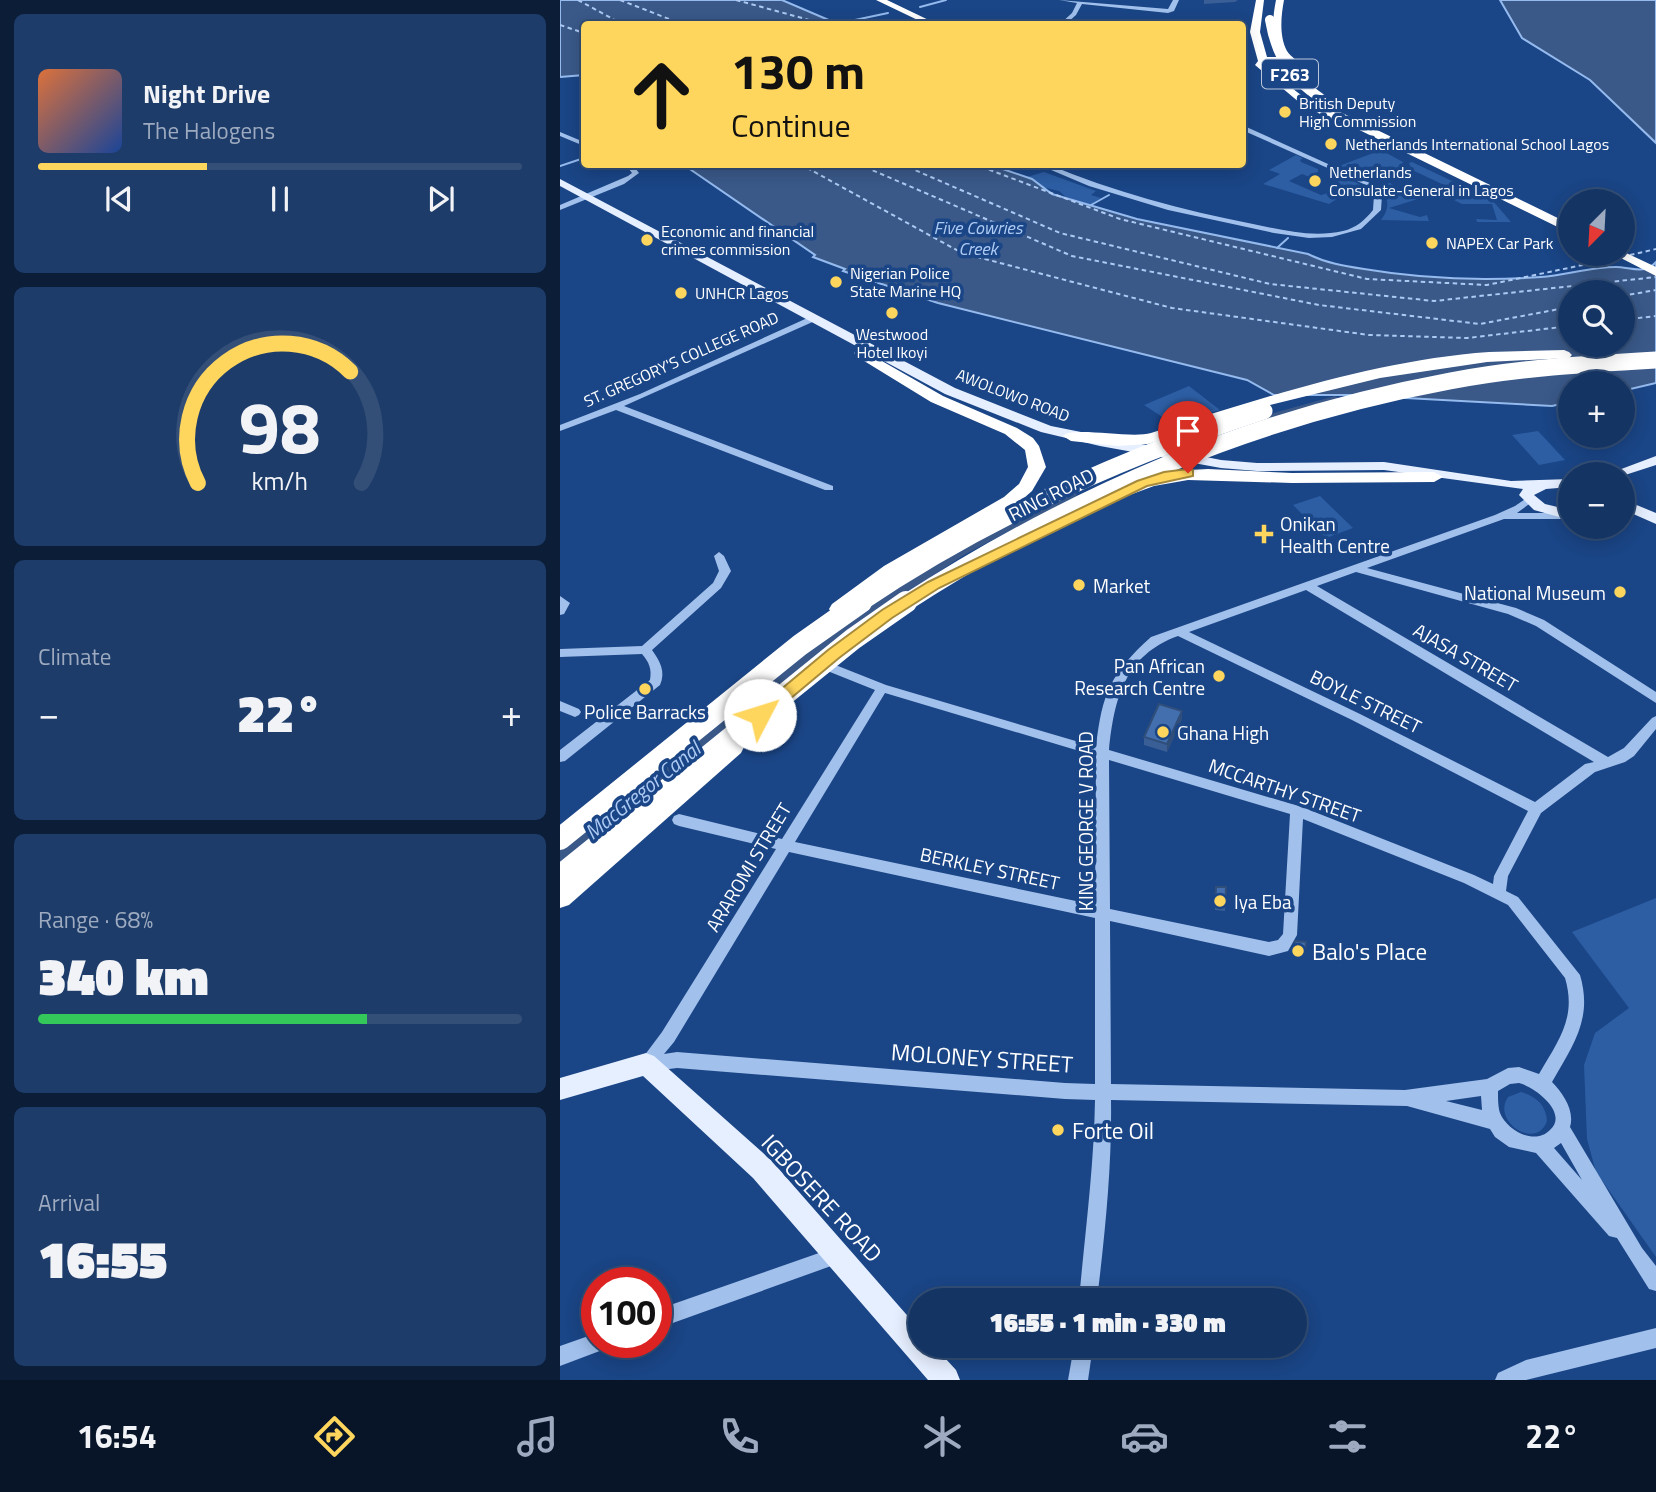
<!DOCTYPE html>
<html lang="en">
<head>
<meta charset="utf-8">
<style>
  :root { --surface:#143464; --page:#1d3c6a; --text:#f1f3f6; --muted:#9daabf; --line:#334f78; --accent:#fed55d }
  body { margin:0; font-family:"Titillium Web",sans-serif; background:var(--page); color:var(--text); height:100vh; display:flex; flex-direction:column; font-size:26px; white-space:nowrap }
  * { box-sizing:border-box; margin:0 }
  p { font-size:23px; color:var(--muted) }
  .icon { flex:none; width:38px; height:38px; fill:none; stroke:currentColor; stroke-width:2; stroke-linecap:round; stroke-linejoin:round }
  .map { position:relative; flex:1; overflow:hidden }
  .side { display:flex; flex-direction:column; gap:14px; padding:14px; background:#0b1d37; width:560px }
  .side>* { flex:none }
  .top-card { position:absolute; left:21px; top:21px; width:665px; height:147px; border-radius:7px; box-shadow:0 4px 18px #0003,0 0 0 2px var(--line); background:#fed55d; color:#111; overflow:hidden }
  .needle { width:46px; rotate:204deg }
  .controls { position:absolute; left:998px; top:189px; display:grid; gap:14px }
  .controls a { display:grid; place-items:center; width:77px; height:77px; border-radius:50%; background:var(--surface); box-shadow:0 4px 18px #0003,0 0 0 2px var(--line); font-size:35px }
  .speed { position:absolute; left:21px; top:1267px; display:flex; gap:14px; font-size:35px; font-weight:700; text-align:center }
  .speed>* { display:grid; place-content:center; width:91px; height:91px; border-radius:50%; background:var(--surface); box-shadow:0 4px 18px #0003,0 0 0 2px var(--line); line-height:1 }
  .speed .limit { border:10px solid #d22; background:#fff; color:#111 }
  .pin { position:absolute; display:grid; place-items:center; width:60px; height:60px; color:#fff; margin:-72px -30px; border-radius:50% 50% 50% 0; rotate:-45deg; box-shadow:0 0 7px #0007 }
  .pin .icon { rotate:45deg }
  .me { position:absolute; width:77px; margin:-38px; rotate:50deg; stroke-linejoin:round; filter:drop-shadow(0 0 5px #0008) }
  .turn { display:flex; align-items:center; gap:24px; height:147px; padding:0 35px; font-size:32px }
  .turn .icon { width:91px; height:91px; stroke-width:2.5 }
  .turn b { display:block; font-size:49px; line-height:60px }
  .big { font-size:52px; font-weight:800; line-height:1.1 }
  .side .tile { flex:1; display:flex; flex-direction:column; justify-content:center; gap:10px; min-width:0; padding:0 24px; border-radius:10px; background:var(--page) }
  .side .dial { align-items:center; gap:0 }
  .dial svg { height:182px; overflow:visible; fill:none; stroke:var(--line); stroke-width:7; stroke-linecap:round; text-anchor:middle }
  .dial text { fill:var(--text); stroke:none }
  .song { display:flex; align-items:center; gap:21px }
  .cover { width:84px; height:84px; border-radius:10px; background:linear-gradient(135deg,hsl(20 70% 55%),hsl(220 70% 35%)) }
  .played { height:7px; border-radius:4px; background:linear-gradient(90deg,var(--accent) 35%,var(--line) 35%) }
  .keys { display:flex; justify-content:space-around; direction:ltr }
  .heat { display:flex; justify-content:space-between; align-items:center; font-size:38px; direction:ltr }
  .charge { height:10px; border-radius:5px; background:linear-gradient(90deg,#34c759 68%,var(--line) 0) }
  .trip { position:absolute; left:348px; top:1288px; width:399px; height:70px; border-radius:35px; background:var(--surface); box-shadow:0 4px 18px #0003,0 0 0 2px var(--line); font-weight:800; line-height:70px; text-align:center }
  .tab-bar { display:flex; height:112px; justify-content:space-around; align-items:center; background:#081528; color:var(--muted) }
  .tab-bar .icon { width:49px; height:49px }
  .tab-bar .current { color:var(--accent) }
  .tab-bar b { font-size:32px; color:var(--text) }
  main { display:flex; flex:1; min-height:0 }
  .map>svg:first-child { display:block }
</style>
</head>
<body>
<main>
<section class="side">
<div class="tile">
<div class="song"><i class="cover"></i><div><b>Night Drive</b><p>The Halogens</p></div></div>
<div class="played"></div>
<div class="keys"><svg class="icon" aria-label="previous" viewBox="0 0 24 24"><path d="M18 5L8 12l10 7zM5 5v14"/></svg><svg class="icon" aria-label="pause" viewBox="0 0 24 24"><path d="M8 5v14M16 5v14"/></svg><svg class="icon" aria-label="next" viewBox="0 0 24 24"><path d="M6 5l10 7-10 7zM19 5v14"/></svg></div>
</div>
<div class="tile dial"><svg viewBox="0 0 100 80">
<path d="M14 69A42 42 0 1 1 86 69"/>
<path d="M14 69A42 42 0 0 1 81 20" stroke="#fed55d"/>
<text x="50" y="56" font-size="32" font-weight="700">98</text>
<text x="50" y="72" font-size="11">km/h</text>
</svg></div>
<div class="tile"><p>Climate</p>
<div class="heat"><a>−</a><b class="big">22°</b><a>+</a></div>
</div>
<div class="tile"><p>Range · 68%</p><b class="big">340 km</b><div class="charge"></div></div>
<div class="tile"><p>Arrival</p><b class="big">16:55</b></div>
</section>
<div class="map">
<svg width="1096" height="1380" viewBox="0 0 1096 1380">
  <rect width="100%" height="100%" fill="#1a4586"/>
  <!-- green -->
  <g fill="#2d5ea4">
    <path d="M821 150 843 162 841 169 806 178 779 166Z"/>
    <path d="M736 155 743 158 740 160 741 162 758 169V172L750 174 752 178 742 174 729 181 761 195 779 190 769 186 778 183 777 173 799 184 809 192 794 188 769 204 703 184 720 174 709 170Z"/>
    <path d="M852 162 932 200 951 222H917L916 219 937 220 932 204H902L894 200 899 198 879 188 884 185 852 170 849 163Z"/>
    <path d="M484 172 536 191 531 195 541 198 530 205 506 197 499 191 482 187 467 177Z"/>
    <path d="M830 183 858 199 829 208 860 217 867 215 869 221 821 220C831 207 829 196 817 186Z"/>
    <path d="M629 386 660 410 613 424 584 405Z"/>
    <path d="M978 431 1005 460 979 465 952 435Z"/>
    <path d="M760 496 793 528 766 538 733 505Z"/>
    <path d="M1096 898V1257L1036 1172 1027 1139 1024 1065 1035 1033 1069 1008 1012 932Z"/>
    <path d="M961 1092C976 1096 986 1105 987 1121 977 1151 931 1122 948 1097Z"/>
  </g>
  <!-- water -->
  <g fill="#3a5989" stroke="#94baee" stroke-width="2" fill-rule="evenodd">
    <path d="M0 0H222L278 24H24V75L0 77Z"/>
    <path d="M940 0H1096V143L1030 80 962 38Z"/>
    <path d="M124 165H431L472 179 492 194 577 219 748 254C766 263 784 266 804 269 863 279 922 281 981 277 1006 275 1031 267 1056 267 1070 267 1085 275 1096 262V383L1062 391V383H1010V402L992 406 790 395H714L687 380 378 303 283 271 285 269 253 257 255 255ZM1010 292H1062V345H1010Z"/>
  </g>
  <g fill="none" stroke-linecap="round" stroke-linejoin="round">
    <!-- stream -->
    <g stroke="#94baee" stroke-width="2">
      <path d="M360 7 386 0"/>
      <path d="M276 24 328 13"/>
      <path d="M0 166 24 158"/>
      <path d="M531 205 549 195"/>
      <path d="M717 248 728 238"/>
    </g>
    <!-- canal -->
    <g fill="#3a5989" fill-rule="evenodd">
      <path d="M775 396 780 399 778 401 695 424 690 421 692 419Z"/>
      <path d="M512 491 517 494 516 496 404 555 297 626 5 861 0 863V849L289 620 396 551Z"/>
    </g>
    <!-- ferry -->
    <g stroke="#adcaf3" stroke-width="2" stroke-dasharray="4.5 3.5" stroke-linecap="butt">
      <path d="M18 0 62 24"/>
      <path d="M60 0 122 24"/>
      <path d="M176 0 264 24"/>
      <path d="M0 25 24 33"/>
      <path d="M240 164 402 253 612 308 809 335 907 338 1010 326"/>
      <path d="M298 164 512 256 759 305 920 324 1010 307"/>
      <path d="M341 164 500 233 710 284 874 301 1096 277"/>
      <path d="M414 164 560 219 807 279 927 285 1061 257"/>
      <path d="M1070 255 1096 249"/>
      <path d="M1062 296 1096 290"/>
      <path d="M1062 320 1096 316"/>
    </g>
    <!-- minor -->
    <g fill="#a1c0ec" fill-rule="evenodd">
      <path d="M499 0 608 9 613 0H619L614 11 608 13 522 4 516 15 506 24H500L512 13 517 3Z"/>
      <path d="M682 125 810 183 822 195 821 210 801 229 772 237 749 238 714 233 608 210 529 186 477 164H487C554 192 622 210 693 224 722 230 753 238 783 231 796 228 805 220 813 210L814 195 806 185 682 130Z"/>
      <path d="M0 132 24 142V146L0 136Z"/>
      <path d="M65 164H72L79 173 64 184 0 210V205L68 176 72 173Z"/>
      <path d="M254 315 257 316V320L64 406 273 486V490H265L56 410 0 431V425L80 394Z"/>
      <path d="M968 497 973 500 972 502 957 513H1009L1010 519H944L807 568 956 608 984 620 1096 692V703L976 626 948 614 796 572 757 586 1048 757 1064 748 1092 718 1096 716V729L1074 756 1065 762 1035 772 981 813 948 876 946 891 958 897 1020 975C1033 1019 1013 1045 992 1082 1003 1093 1015 1111 1010 1127L1082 1248 1096 1266V1291L1089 1289 1057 1238 1049 1236 976 1153 949 1147 935 1137 930 1129 847 1106 551 1100C552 1167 545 1233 537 1300H519C525 1233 534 1167 535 1100L505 1099 117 1068 86 1072 80 1070 78 1064 102 1032 216 849 119 826 114 824 112 820 114 816 119 814 222 839 315 690 270 672 268 669 270 666H278L326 685 536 747C542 693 551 673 591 637L935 515 955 506ZM746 590 1034 762 1025 764 975 802 800 714 629 632ZM618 636 792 720 968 811 934 876 933 884 914 875 742 807 549 750C554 699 565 655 618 636ZM325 693 536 756 535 905 235 842ZM549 760 730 814 723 934 718 940 709 942 550 909ZM743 819 904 883 948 905 1005 978C1017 1018 998 1041 979 1074L959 1067 948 1068 927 1079 845 1090 551 1084 550 921 709 956 728 951 737 935ZM229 852 535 918V1084L505 1083 117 1052 104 1054 114 1042ZM959 1083C975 1087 1009 1113 990 1130 974 1146 947 1130 940 1113 938 1107 938 1098 938 1091L950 1084ZM921 1096 922 1110 886 1101ZM1001 1143 1022 1180 994 1148Z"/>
      <path d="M159 552 164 556 171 571 161 588 92 650C100 661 106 672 100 685L5 761 0 762V750L90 680C92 669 89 662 82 654L0 657V649L82 646 153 583 159 571 154 556Z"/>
      <path d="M0 596 10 603 4 614 0 615Z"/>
      <path d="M0 701 19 709 21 712 19 715 15 717 0 711Z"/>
      <path d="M279 1246 285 1249 288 1255 285 1261 96 1329V1310Z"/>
      <path d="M1096 1328V1348L966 1380H935L938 1373 966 1360Z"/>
      <path d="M37 1333V1342H47L45 1349 0 1366V1346Z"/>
      <path d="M514 1346H533L528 1380H508Z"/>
    </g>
    <!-- major -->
    <g fill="#e6efff" fill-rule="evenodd">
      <path d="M0 179 395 388 491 426 661 460 697 463 824 462 951 481 1010 479V487L986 489 974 495 985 504 1010 510V520L974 510 959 495 963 489 824 470 697 471 661 468 540 446 481 432 385 394 0 186Z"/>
      <path d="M1096 456V465L1062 476 1048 474Z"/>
      <path d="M1062 499 1096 513V524L1062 509Z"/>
      <path d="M86 1053 94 1056 211 1160 360 1330V1346H374L396 1370 400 1380H368L193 1178 83 1076 0 1100V1078Z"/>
    </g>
    <!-- highway -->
    <g fill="#fff" fill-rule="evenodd">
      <path d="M316 0H327L377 24H366Z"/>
      <path d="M696 0H704L700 32 707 57H722C711 40 712 20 716 0H724C721 16 719 36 727 51 731 57 738 61 743 67L732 73 718 74C731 89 751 105 770 107L1010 224V233L781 121H773L740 103 695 65 698 61 690 32ZM711 62 732 66 719 69 706 64Z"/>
      <path d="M1062 251 1096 267V276L1053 254H1062Z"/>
      <path d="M301 349 383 396 457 428 473 438 479 446 486 467 472 491 456 505 338 574 286 614H272L269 609 272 604 324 566 444 497 459 484 468 467 465 450 445 434 371 402 296 356 294 353 296 350Z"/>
      <path d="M1004 350 1009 352 1012 355 1009 358 927 362 820 378 710 405 588 444 558 446 511 441 503 436C512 426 571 439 591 433 699 399 816 360 929 352 954 351 979 351 1004 350Z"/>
      <path d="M648 469 732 473 874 472 883 477 874 482 732 483 628 480 594 486 567 496 558 491C574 473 626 470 648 469Z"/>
      <path d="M173 739 181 741 184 747 181 753 9 905 0 908V882L165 741Z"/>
    </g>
    <!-- highway-bridge-far2 -->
    <path stroke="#fff" stroke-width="10" d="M710 20C718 67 738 85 777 109"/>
    <!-- highway-bridge-far1 -->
    <g stroke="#fff" stroke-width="17">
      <path d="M299 604C424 519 561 458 704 411"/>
      <path d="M344 604C514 494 690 418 890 381 958 368 1027 364 1096 360"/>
    </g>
    <!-- highway-bridge -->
    <g stroke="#fff" stroke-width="22">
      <path d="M0 839 240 645 301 602"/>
      <path d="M0 876 293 639 346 602"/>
    </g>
  </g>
  <!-- wall -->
  <g fill="#3a5f96">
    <path d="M644 0H678L675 2 644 4Z"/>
    <path d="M622 719 607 752 584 745V737Z"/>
    <path d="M656 887 665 907V911L655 910Z"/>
    <path d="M735 941 745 953 744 957H732Z"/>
  </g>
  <!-- shaded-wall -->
  <path fill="#2f4e7a" d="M622 711V719L607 752V744Z"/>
  <!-- building -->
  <g fill="#436faf" stroke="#2f4e7a" stroke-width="2">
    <path d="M599 704 622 711 607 744 584 737Z"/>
    <path d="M656 887H666L665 907 655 906Z"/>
    <path d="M735 941 746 942 745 953H733Z"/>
  </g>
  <!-- route -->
  <path fill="#fed55d" stroke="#a58a3c" stroke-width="2" d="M628 469 633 470V476L587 486 379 588 332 618 279 658 206 719H195L192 715 195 711 268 650 322 610 368 582 577 481 604 472Z"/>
  <!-- markers -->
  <g fill="#fed55d" stroke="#1a4586" stroke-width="2.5">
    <circle cx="725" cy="112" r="7"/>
    <circle cx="771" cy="144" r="7"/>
    <circle cx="755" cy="181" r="7"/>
    <circle cx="87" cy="240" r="7"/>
    <circle cx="872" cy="243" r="7"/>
    <circle cx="276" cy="282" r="7"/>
    <circle cx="121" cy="293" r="7"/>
    <circle cx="332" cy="313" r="7"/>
    <path d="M700.5 523.5h7v7h7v7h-7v7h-7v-7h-7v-7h7z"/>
    <circle cx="519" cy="585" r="7"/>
    <circle cx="1060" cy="592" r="7"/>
    <circle cx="659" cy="676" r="7"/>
    <circle cx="85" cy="689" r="7"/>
    <circle cx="603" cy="732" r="7"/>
    <circle cx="660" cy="901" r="7"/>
    <circle cx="738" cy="951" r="7"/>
    <circle cx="498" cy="1130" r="7"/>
  </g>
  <g text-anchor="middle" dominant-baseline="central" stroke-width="7" stroke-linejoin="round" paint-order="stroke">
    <!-- far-poi labels -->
    <g font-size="16" fill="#fff" stroke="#1a4586" text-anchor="start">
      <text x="739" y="103">British Deputy<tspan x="739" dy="18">High Commission</tspan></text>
      <text x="785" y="144">Netherlands International School Lagos</text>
      <text x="769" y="172">Netherlands<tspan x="769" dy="18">Consulate-General in Lagos</tspan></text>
      <text x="101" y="231">Economic and financial<tspan x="101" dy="18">crimes commission</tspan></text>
      <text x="886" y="243">NAPEX Car Park</text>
      <text x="290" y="273">Nigerian Police<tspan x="290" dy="18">State Marine HQ</tspan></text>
      <text x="135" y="293">UNHCR Lagos</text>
      <text x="332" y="334" text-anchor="middle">Westwood<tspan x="332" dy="18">Hotel Ikoyi</tspan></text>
    </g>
    <!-- far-street labels -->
    <g font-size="16" fill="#fff" stroke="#1a4586">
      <text transform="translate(121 359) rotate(-24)">ST. GREGORY'S COLLEGE ROAD</text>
      <text transform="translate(453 395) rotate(21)">AWOLOWO ROAD</text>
    </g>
    <!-- shield labels -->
    <rect fill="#1a4586" stroke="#bac7db" stroke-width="2" x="702" y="59.5" width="56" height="29" rx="5"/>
    <g font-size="18" font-weight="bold" fill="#fff">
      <text x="730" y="74">F263</text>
    </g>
    <!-- far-water labels -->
    <g font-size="18" font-style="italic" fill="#adcaf3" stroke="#1a4586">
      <text x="418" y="227">Five Cowries<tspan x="418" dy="21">Creek</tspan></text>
    </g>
    <!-- street labels -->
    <g font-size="19" fill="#fff" stroke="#1a4586">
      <text transform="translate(491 494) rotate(-27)">RING ROAD</text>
      <text transform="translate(906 657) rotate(30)">AJASA STREET</text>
      <text transform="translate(806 701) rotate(26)">BOYLE STREET</text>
      <text transform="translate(725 790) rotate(19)">MCCARTHY STREET</text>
      <text transform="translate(525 821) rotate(-90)">KING GEORGE V ROAD</text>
      <text transform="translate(188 867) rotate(-59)">ARAROMI STREET</text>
      <text transform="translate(430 868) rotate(12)">BERKLEY STREET</text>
    </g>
    <!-- poi labels -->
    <g font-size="19" fill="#fff" stroke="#1a4586" text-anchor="start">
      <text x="720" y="523">Onikan<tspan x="720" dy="22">Health Centre</tspan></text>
      <text x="533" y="585">Market</text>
      <text x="1046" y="592" text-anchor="end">National Museum</text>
      <text x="645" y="665" text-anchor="end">Pan African<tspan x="645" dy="22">Research Centre</tspan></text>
      <text x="85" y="711" text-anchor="middle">Police Barracks</text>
      <text x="617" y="732">Ghana High</text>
      <text x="674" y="901">Iya Eba</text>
    </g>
    <!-- water labels -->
    <g font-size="21" font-style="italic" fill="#adcaf3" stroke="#1a4586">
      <text transform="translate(82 790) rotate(-39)">MacGregor Canal</text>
    </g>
    <!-- near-poi labels -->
    <g font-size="23" fill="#fff" stroke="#1a4586" text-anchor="start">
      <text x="752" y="951">Balo's Place</text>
      <text x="512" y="1130">Forte Oil</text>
    </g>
    <!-- near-street labels -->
    <g font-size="23" fill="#fff" stroke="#1a4586">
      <text transform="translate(422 1058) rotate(4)">MOLONEY STREET</text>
      <text transform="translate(262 1198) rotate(47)">IGBOSERE ROAD</text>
    </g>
  </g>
</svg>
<div class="controls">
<a><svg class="needle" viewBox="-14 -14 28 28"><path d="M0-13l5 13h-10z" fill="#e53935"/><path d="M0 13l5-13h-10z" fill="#9daabf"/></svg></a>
<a><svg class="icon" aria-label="search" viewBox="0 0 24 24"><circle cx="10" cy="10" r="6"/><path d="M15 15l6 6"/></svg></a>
<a>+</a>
<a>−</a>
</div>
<div class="speed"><div class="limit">100</div></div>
<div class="pin" style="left:628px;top:473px;background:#d93025"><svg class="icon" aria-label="arrive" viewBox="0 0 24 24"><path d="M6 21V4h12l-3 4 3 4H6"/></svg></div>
<svg class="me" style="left:200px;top:715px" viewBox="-20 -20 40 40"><circle r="19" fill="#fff"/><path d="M0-13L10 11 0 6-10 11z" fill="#fed55d"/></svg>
<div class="trip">16:55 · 1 min · 330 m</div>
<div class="top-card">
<div class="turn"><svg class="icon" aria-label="ahead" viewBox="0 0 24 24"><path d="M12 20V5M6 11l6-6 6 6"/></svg><div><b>130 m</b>Continue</div></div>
</div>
</div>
</main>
<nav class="tab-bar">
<b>16:54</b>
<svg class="icon current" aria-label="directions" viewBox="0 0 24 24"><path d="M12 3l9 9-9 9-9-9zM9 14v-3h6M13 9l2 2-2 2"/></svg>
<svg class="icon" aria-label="music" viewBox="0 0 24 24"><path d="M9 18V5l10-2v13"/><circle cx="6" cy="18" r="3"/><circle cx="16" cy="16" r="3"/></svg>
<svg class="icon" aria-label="phone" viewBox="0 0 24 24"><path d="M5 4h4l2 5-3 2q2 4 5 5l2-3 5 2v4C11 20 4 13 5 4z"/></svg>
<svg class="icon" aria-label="climate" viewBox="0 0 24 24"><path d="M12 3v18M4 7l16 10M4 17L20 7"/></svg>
<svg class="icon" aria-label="car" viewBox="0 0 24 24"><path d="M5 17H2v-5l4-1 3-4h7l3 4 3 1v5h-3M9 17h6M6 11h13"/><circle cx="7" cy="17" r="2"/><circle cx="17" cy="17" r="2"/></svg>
<svg class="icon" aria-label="filters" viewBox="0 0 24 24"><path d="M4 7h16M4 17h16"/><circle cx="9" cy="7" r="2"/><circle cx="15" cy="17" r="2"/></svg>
<b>22°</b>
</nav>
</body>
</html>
